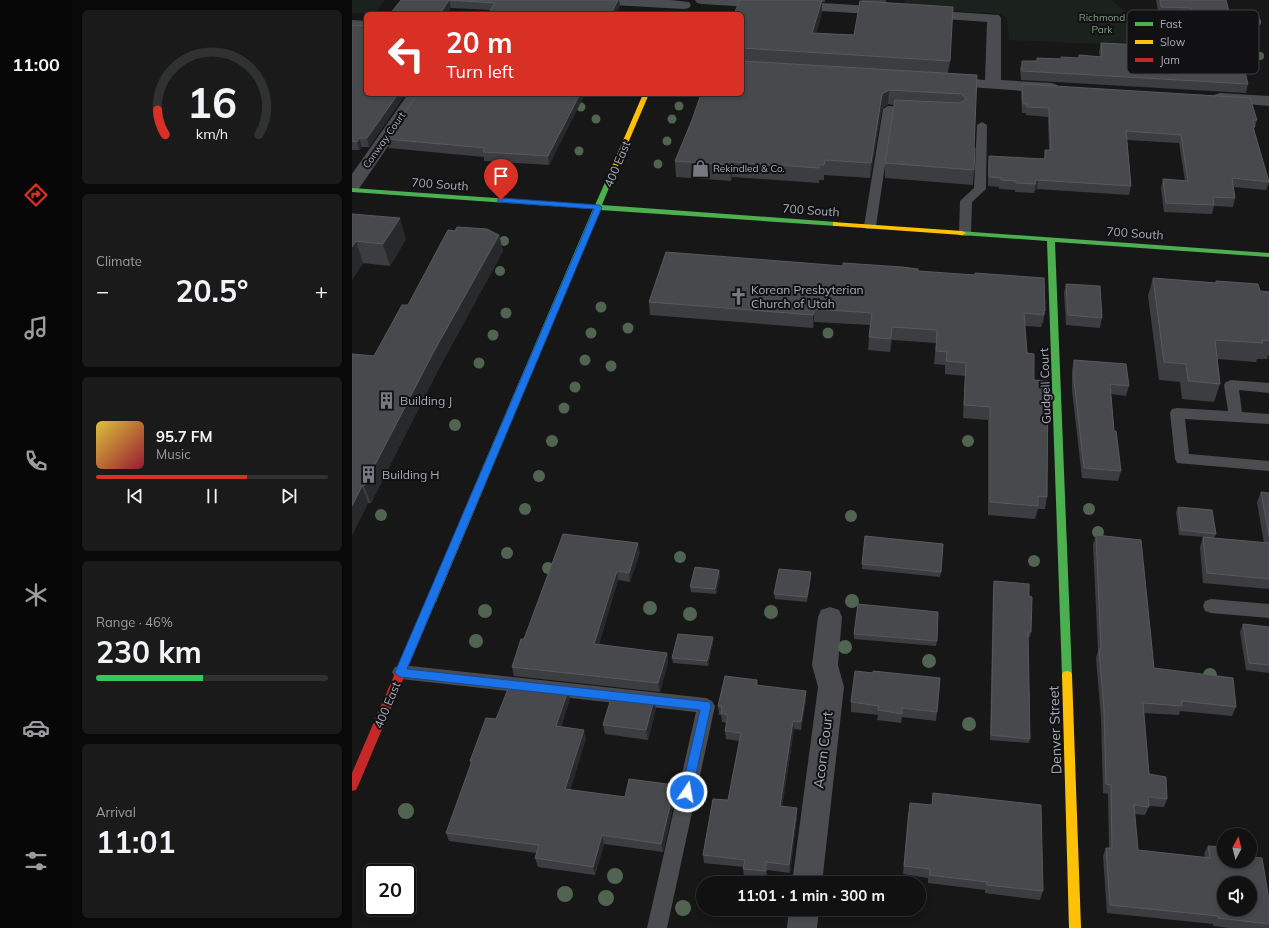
<!DOCTYPE html>
<html lang="en">
<head>
<meta charset="utf-8">
<style>
  :root { --surface:#111; --page:#1a1a1a; --text:#f1f3f6; --muted:#9c9d9f; --line:#303131; --accent:#d93025 }
  body { margin:0; font-family:Mulish,sans-serif; background:var(--page); color:var(--text); height:100vh; display:flex; flex-direction:column; font-size:15px; white-space:nowrap }
  * { box-sizing:border-box; margin:0 }
  p { font-size:13px; color:var(--muted) }
  .icon { flex:none; width:22px; height:22px; fill:none; stroke:currentColor; stroke-width:2; stroke-linecap:round; stroke-linejoin:round }
  .map { position:relative; flex:1; overflow:hidden }
  .panel { display:flex; flex-direction:column; gap:10px; padding:10px; background:#090909; width:280px }
  .panel>* { flex:none }
  .top-card { position:absolute; left:12px; top:12px; width:380px; height:84px; border-radius:6px; box-shadow:0 2px 6px #0003,0 0 0 1px var(--line); background:#d93025; color:#fff; overflow:hidden }
  .needle { width:26px; rotate:7deg }
  .tools { position:absolute; left:865px; top:828px; display:grid; gap:8px }
  .tools a { display:grid; place-items:center; width:40px; height:40px; border-radius:50%; background:var(--surface); box-shadow:0 2px 6px #0003,0 0 0 1px var(--line); font-size:20px }
  .speed { position:absolute; left:12px; top:864px; display:flex; gap:8px; font-size:20px; font-weight:700; text-align:center }
  .speed>* { display:grid; place-content:center; width:52px; height:52px; border-radius:50%; background:var(--surface); box-shadow:0 2px 6px #0003,0 0 0 1px var(--line); line-height:1 }
  .speed .limit { border:2px solid #111; border-radius:6px; background:#fff; color:#111 }
  .pin { position:absolute; display:grid; place-items:center; width:34px; height:34px; color:#fff; margin:-41px -17px; border-radius:50% 50% 50% 0; rotate:-45deg; box-shadow:0 0 4px #0007 }
  .pin .icon { rotate:45deg }
  .me { position:absolute; width:44px; margin:-22px; rotate:12deg; stroke-linejoin:round; filter:drop-shadow(0 0 3px #0008) }
  .turn { display:flex; align-items:center; gap:14px; height:84px; padding:0 16px; font-size:18px }
  .turn .icon { width:52px; height:52px; stroke-width:2.5 }
  .turn b { display:block; font-size:28px; line-height:34px }
  .big { font-size:30px; font-weight:700; line-height:1.1 }
  .panel .tile { flex:1; display:flex; flex-direction:column; justify-content:center; gap:6px; min-width:0; padding:0 14px; border-radius:6px; background:var(--page) }
  .panel .dial { align-items:center; gap:0 }
  .dial svg { height:104px; overflow:visible; fill:none; stroke:var(--line); stroke-width:7; stroke-linecap:round; text-anchor:middle }
  .dial text { fill:var(--text); stroke:none }
  .song { display:flex; align-items:center; gap:12px }
  .cover { width:48px; height:48px; border-radius:6px; background:linear-gradient(135deg,hsl(50 70% 55%),hsl(350 70% 35%)) }
  .played { height:4px; border-radius:2px; background:linear-gradient(90deg,var(--accent) 65%,var(--line) 65%) }
  .keys { display:flex; justify-content:space-around; direction:ltr }
  .heat { display:flex; justify-content:space-between; align-items:center; font-size:22px; direction:ltr }
  .charge { height:6px; border-radius:3px; background:linear-gradient(90deg,#34c759 46%,var(--line) 0) }
  .trip { position:absolute; left:344px; top:876px; width:230px; height:40px; border-radius:20px; background:var(--surface); box-shadow:0 2px 6px #0003,0 0 0 1px var(--line); font-weight:700; line-height:40px; text-align:center }
  main { display:flex; flex:1; min-height:0 }
  .tabs { display:flex; flex-direction:column; width:72px; justify-content:space-around; align-items:center; background:#070707; color:var(--muted) }
  .tabs .icon { width:28px; height:28px }
  .tabs .current { color:var(--accent) }
  .tabs b { font-size:18px; color:var(--text) }
  .map>svg:first-child { display:block }
</style>
</head>
<body>
<main>
<nav class="tabs">
<b>11:00</b>
<svg class="icon current" aria-label="directions" viewBox="0 0 24 24"><path d="M12 3l9 9-9 9-9-9zM9 14v-3h6M13 9l2 2-2 2"/></svg>
<svg class="icon" aria-label="music" viewBox="0 0 24 24"><path d="M9 18V5l10-2v13"/><circle cx="6" cy="18" r="3"/><circle cx="16" cy="16" r="3"/></svg>
<svg class="icon" aria-label="phone" viewBox="0 0 24 24"><path d="M5 4h4l2 5-3 2q2 4 5 5l2-3 5 2v4C11 20 4 13 5 4z"/></svg>
<svg class="icon" aria-label="climate" viewBox="0 0 24 24"><path d="M12 3v18M4 7l16 10M4 17L20 7"/></svg>
<svg class="icon" aria-label="car" viewBox="0 0 24 24"><path d="M5 17H2v-5l4-1 3-4h7l3 4 3 1v5h-3M9 17h6M6 11h13"/><circle cx="7" cy="17" r="2"/><circle cx="17" cy="17" r="2"/></svg>
<svg class="icon" aria-label="filters" viewBox="0 0 24 24"><path d="M4 7h16M4 17h16"/><circle cx="9" cy="7" r="2"/><circle cx="15" cy="17" r="2"/></svg>
</nav>
<section class="panel">
<div class="tile dial"><svg viewBox="0 0 100 80">
<path d="M14 69A42 42 0 1 1 86 69"/>
<path d="M14 69A42 42 0 0 1 8 50" stroke="#d93025"/>
<text x="50" y="56" font-size="32" font-weight="700">16</text>
<text x="50" y="72" font-size="11">km/h</text>
</svg></div>
<div class="tile"><p>Climate</p>
<div class="heat"><a>−</a><b class="big">20.5°</b><a>+</a></div>
</div>
<div class="tile">
<div class="song"><i class="cover"></i><div><b>95.7 FM</b><p>Music</p></div></div>
<div class="played"></div>
<div class="keys"><svg class="icon" aria-label="previous" viewBox="0 0 24 24"><path d="M18 5L8 12l10 7zM5 5v14"/></svg><svg class="icon" aria-label="pause" viewBox="0 0 24 24"><path d="M8 5v14M16 5v14"/></svg><svg class="icon" aria-label="next" viewBox="0 0 24 24"><path d="M6 5l10 7-10 7zM19 5v14"/></svg></div>
</div>
<div class="tile"><p>Range · 46%</p><b class="big">230 km</b><div class="charge"></div></div>
<div class="tile"><p>Arrival</p><b class="big">11:01</b></div>
</section>
<div class="map">
<svg width="917" height="928" viewBox="0 0 917 928">
  <rect width="100%" height="100%" fill="#171717"/>
  <!-- green -->
  <g fill="#1b211c">
    <path d="M0 0H33L22 14 0 13Z"/>
    <path d="M553 0H760L780 18 785 46 657 40 655 18 648 14 551 8Z"/>
  </g>
  <g fill="none" stroke-linecap="round" stroke-linejoin="round">
    <!-- lane -->
    <g fill="#4b4c50" fill-rule="evenodd">
      <path d="M536 106 562 107 567 110 562 113 541 112 524 226 522 229H514L512 226 531 109Z"/>
      <path d="M630 122 635 125 634 189 620 202 619 233 617 236H609L607 233 608 201 622 188 625 125Z"/>
      <path d="M879 380 917 383V393L887 390 890 412 917 414V424L833 419 837 454 917 461V471L825 463 823 459 818 413 820 409 825 408 876 411 872 385 874 382Z"/>
      <path d="M859 599 917 604V618L859 613 853 611 851 606 853 601Z"/>
      <path d="M49 665 354 698 360 701 363 706 315 928H295L344 712 49 679 43 677 40 672 43 667Z"/>
    </g>
    <!-- street -->
    <g fill="#4b4c50" fill-rule="evenodd">
      <path d="M236 0H318L337 2 339 5 337 8 332 9 243 4 238 3Z"/>
      <path d="M343 0H421L536 7 541 8 543 11 541 14 536 15 350 4 345 3Z"/>
      <path d="M571 10 647 15 649 18V80L700 83 705 85 708 88 705 91 700 93 590 85 587 82 590 79 595 77 633 80 635 22 566 17 564 14 566 11Z"/>
      <path d="M0 20 14 21V29L0 28Z"/>
      <path d="M868 93 917 96V106L862 101 860 98 862 95Z"/>
      <path d="M56 94H72L6 190 0 191V174Z"/>
      <path d="M478 607 487 610 490 617 486 665 492 687 470 883H440L466 687 460 665 466 617 469 610Z"/>
      <path d="M437 909H467L465 928H435Z"/>
    </g>
    <!-- fast -->
    <g fill="#4caf50" fill-rule="evenodd">
      <path d="M258 176 261 178 250 205 484 222 488 224 484 226 248 210 133 485 128 488 125 487 123 485 241 209 0 192V188L243 205 255 178Z"/>
      <path d="M607 231 917 253V257L703 242 720 675 719 678 715 679 711 678 710 675 695 241 610 235H607Z"/>
    </g>
    <!-- slow -->
    <g fill="#ffc107" fill-rule="evenodd">
      <path d="M291 94H297L261 178 260 179H256L255 178Z"/>
      <path d="M481 222 610 231 614 233 610 235 484 226H481Z"/>
      <path d="M128 482 133 485 85 599 84 602 80 603 76 602 75 599 123 485Z"/>
      <path d="M715 671 719 672 720 675 729 928H717L710 675 711 672Z"/>
    </g>
    <!-- jam -->
    <path fill="#c62828" fill-rule="evenodd" d="M80 595 84 596 85 599 6 786 4 790 0 791V773L75 599 76 596Z"/>
  </g>
  <!-- trees -->
  <g fill="#506451">
    <circle cx="905" cy="22" r="4"/>
    <circle cx="908" cy="56" r="4"/>
    <circle cx="327" cy="106" r="4.5"/>
    <circle cx="229" cy="107" r="4.5"/>
    <circle cx="244" cy="119" r="4.5"/>
    <circle cx="320" cy="119" r="4.5"/>
    <circle cx="315" cy="141" r="4.5"/>
    <circle cx="227" cy="151" r="4.5"/>
    <circle cx="306" cy="164" r="4.5"/>
    <circle cx="152" cy="241" r="5"/>
    <circle cx="148" cy="271" r="5"/>
    <circle cx="249" cy="307" r="5.5"/>
    <circle cx="154" cy="313" r="5.5"/>
    <circle cx="276" cy="328" r="5.5"/>
    <circle cx="239" cy="333" r="5.5"/>
    <circle cx="476" cy="333" r="5.5"/>
    <circle cx="141" cy="335" r="5.5"/>
    <circle cx="233" cy="360" r="5.5"/>
    <circle cx="127" cy="363" r="5.5"/>
    <circle cx="259" cy="366" r="5.5"/>
    <circle cx="223" cy="387" r="5.5"/>
    <circle cx="212" cy="408" r="5.5"/>
    <circle cx="103" cy="425" r="6"/>
    <circle cx="200" cy="441" r="6"/>
    <circle cx="616" cy="441" r="6"/>
    <circle cx="187" cy="476" r="6"/>
    <circle cx="173" cy="509" r="6"/>
    <circle cx="737" cy="509" r="6"/>
    <circle cx="29" cy="515" r="6"/>
    <circle cx="499" cy="516" r="6"/>
    <circle cx="746" cy="532" r="6"/>
    <circle cx="155" cy="553" r="6"/>
    <circle cx="328" cy="557" r="6"/>
    <circle cx="682" cy="561" r="6"/>
    <circle cx="196" cy="568" r="6"/>
    <circle cx="500" cy="601" r="7"/>
    <circle cx="298" cy="608" r="7"/>
    <circle cx="133" cy="611" r="7"/>
    <circle cx="419" cy="612" r="7"/>
    <circle cx="338" cy="614" r="7"/>
    <circle cx="124" cy="641" r="7"/>
    <circle cx="493" cy="647" r="7"/>
    <circle cx="577" cy="661" r="7"/>
    <circle cx="858" cy="675" r="7"/>
    <circle cx="617" cy="724" r="7"/>
    <circle cx="54" cy="811" r="8"/>
    <circle cx="263" cy="876" r="8"/>
    <circle cx="213" cy="894" r="8"/>
    <circle cx="254" cy="898" r="8"/>
    <circle cx="331" cy="908" r="8"/>
  </g>
  <!-- wall -->
  <g fill="#3c3d40">
    <path d="M49 0H267L268 7 138 10 99 8Z"/>
    <path d="M388 0H473V2H470V13L464 33 502 35 510 0H534V3L598 61 596 73 625 75 622 148V170L621 185 533 178V163L542 105 536 104 530 109 518 178 472 175V180H467V183L380 177 379 181 324 177 323 161 390 94V14Z"/>
    <path d="M804 0H874L896 84 894 93 669 80 668 69 670 61H685V58L709 59 727 58V55L748 57 747 52 749 43 844 48 837 17 807 16Z"/>
    <path d="M0 25 14 94H52V96L17 147H10L7 150H0Z"/>
    <path d="M670 84 905 120 902 129 917 182 914 190 881 187 883 198 881 207 862 206 860 214 812 212 809 188 811 179 833 181 827 143 775 140 779 186 777 195 685 189 683 190 682 193 663 192V190L647 189V187L636 186V164L637 156 692 159 693 150H697L696 117 674 115V113H670L669 92Z"/>
    <path d="M66 94H233L197 165 132 161V157L37 148 34 139Z"/>
    <path d="M0 214 54 239 38 266 11 263 0 280Z"/>
    <path d="M147 235 151 251 86 370 19 503H16L0 535 22 356 56 305Z"/>
    <path d="M491 266 566 271 693 311 691 323H690L689 327 673 326 675 353 682 380 695 497 693 509H686L683 519 636 515V420L611 418 613 376 593 374V365L582 364 584 343 540 340 538 352 516 350 517 337 518 325 462 322 461 328 298 315 297 302Z"/>
    <path d="M801 278 863 283 864 281 908 291 917 292V354L915 359H905L904 362 865 359 868 384 862 402 830 399 828 382 807 380 796 296Z"/>
    <path d="M714 284 750 318 748 328 714 325 712 293Z"/>
    <path d="M722 360 777 386 774 396 759 394 762 431 769 471 766 481 730 478 720 390V370Z"/>
    <path d="M909 492 917 493V589L851 583 848 547 851 537 827 535 824 512 826 507 864 534 862 538 912 543 905 502Z"/>
    <path d="M744 535 802 668 884 707 880 716 828 711 827 715 792 713 797 774 815 799 812 807 797 806 793 815 782 814 786 850 853 857 852 854 856 846 917 900V928H877L861 926V924L755 913 751 856 754 848H757L756 794 751 793 749 718 744 658 746 651 741 545Z"/>
    <path d="M288 552 278 582 266 580 247 644 315 653 316 662 308 692 162 676 160 667 172 639Z"/>
    <path d="M510 564 589 572 588 577 510 569Z"/>
    <path d="M367 570 368 575 364 594 339 592 338 587Z"/>
    <path d="M459 577 455 602 423 599 422 594Z"/>
    <path d="M642 581 677 596 679 632 678 637H676L678 739 677 743 638 740 641 586Z"/>
    <path d="M891 624 917 627V673L894 670 888 632Z"/>
    <path d="M502 634 585 641 584 646 502 639Z"/>
    <path d="M361 642 356 666 321 663 320 658Z"/>
    <path d="M405 680 406 686 454 700 449 730 442 729 430 807 445 816 438 873 415 870 414 879 392 877 391 867 352 863 351 855 376 800 387 741 374 739 373 731 375 723 370 722 369 715H367L366 706Z"/>
    <path d="M218 699 209 727 234 738 218 790 273 797 323 785 324 794 311 852 252 844 243 875 186 867 183 858 185 853 97 841 94 833 119 765 118 761 144 719Z"/>
    <path d="M302 700 304 709 296 740 253 734 251 725Z"/>
    <path d="M499 702 585 712 584 721 550 717 549 723 525 720 526 715 499 712Z"/>
    <path d="M581 793 691 891 688 900 633 893V890L576 883V878L551 874 556 812 580 805Z"/>
  </g>
  <!-- shaded-wall -->
  <g fill="#28292a">
    <path d="M97 0 99 8 95 14H88Z"/>
    <path d="M266 0H267L268 7 264 14H259Z"/>
    <path d="M470 0V13L460 47V33Z"/>
    <path d="M537 90 536 104 530 109 518 178 519 163 530 94Z"/>
    <path d="M46 94H52V96L17 147 15 138Z"/>
    <path d="M227 94H233L197 165 196 156Z"/>
    <path d="M7 138 10 147 7 150 5 142Z"/>
    <path d="M379 162 380 177 379 181 378 165Z"/>
    <path d="M686 180 685 189 683 190V181Z"/>
    <path d="M48 218 54 239 38 266 31 244Z"/>
    <path d="M147 235 151 251 86 370 19 503 12 486 81 353Z"/>
    <path d="M4 241 11 263 0 280V247Z"/>
    <path d="M462 309V322L461 328V315Z"/>
    <path d="M540 327V340L538 352 539 339Z"/>
    <path d="M10 486 16 503 0 535V506Z"/>
    <path d="M286 543 288 552 278 582 277 573Z"/>
    <path d="M367 570 368 575 364 594 363 589Z"/>
    <path d="M265 571 266 580 244 653 242 644Z"/>
    <path d="M459 572V577L455 602V597Z"/>
    <path d="M361 637V642L356 666 355 661Z"/>
    <path d="M315 653 316 662 308 692 306 683Z"/>
    <path d="M216 691 218 699 206 735 204 726Z"/>
    <path d="M454 691V700L449 730V722Z"/>
    <path d="M302 700 304 709 296 740 294 730Z"/>
    <path d="M441 721 442 729 429 815 428 806Z"/>
    <path d="M232 730 234 738 216 798 213 789Z"/>
    <path d="M323 785 324 794 311 852 309 844Z"/>
    <path d="M445 808V816L438 873 437 865Z"/>
    <path d="M250 835 252 844 243 875 241 867Z"/>
    <path d="M414 862 415 870 414 879Z"/>
  </g>
  <!-- building -->
  <g fill="#48494d" stroke="#57595e" fill-rule="evenodd">
    <path d="M49 0H266L259 14H136L143 3 97 0 88 14H38Z"/>
    <path d="M388 0H470L460 33 502 35 508 1 601 7 598 61 390 48V14H382Z"/>
    <path d="M808 0H874L896 84 670 71V61H685V58L709 59V57L727 58V55L750 57 749 43 848 48 839 8 809 7Z"/>
    <path d="M0 25 14 26V94H46L15 138H7L5 142 0 141Z"/>
    <path d="M390 61 625 75 622 148H623L622 170 533 163 543 100 608 103 615 99 609 94 537 90 530 94 519 163 473 160 472 165H467V168L379 162 378 165 323 161 340 120 349 94H390Z"/>
    <path d="M670 84 898 98 905 120H901L903 127H901L917 182 880 178 883 198 861 197 862 205 814 203 811 179 836 181 829 135 774 131 779 186 686 180 683 181 684 184 664 183V181L649 180V178L637 177V156L693 159V150H699L697 108 675 107V104H671Z"/>
    <path d="M66 94H228L196 156 131 152 133 148 34 139Z"/>
    <path d="M0 214 48 218 31 244 4 241 0 247Z"/>
    <path d="M105 227 135 229 147 235 81 353 12 486H10L0 506V354L22 356 50 305H56L96 230 103 231Z"/>
    <path d="M314 252 491 266V263L550 267 566 269V271L623 275V273L692 278 693 311 692 310V315L672 313 675 353 682 354V380L696 381 695 497 686 496V506L638 502V407L612 405 614 363 594 361 595 352 584 351 585 330 540 327 539 339 517 337 520 313 462 309 461 315 297 302Z"/>
    <path d="M801 278 864 283V281L906 284 908 291 917 292V341L910 340 911 343 863 340 868 384 836 381 834 364 812 362Z"/>
    <path d="M714 284 748 286 750 318 716 315Z"/>
    <path d="M722 360 774 364 777 386 758 384 762 431H764L769 471 732 468 722 380Z"/>
    <path d="M909 492 917 493V536Z"/>
    <path d="M826 507 860 510 864 534 829 530Z"/>
    <path d="M211 534 286 543 277 573 265 571 242 644 315 653 306 683 160 667 169 639H172Z"/>
    <path d="M744 535 789 540 802 668 881 678 884 707 830 701V706L791 703 797 774 814 777 815 799 796 797 797 807 782 805 786 850 858 858 856 846 872 847V861H898V857L910 858 917 900V924L866 918V916L758 905 754 848H760L759 785 754 784 752 709 747 649H749ZM872 883H898V909H872Z"/>
    <path d="M513 536 591 544 589 572 510 564Z"/>
    <path d="M851 537 917 543V579L855 573Z"/>
    <path d="M343 567 367 570 363 589 338 587Z"/>
    <path d="M427 569 459 572 455 597 422 594Z"/>
    <path d="M642 581 677 584V596L680 597 679 632H676L678 739 639 735Z"/>
    <path d="M506 604 586 612 585 641 502 634Z"/>
    <path d="M891 624 917 627V665L897 663Z"/>
    <path d="M326 634 361 637 355 661 320 658Z"/>
    <path d="M503 671 521 673V671L588 678 585 712 550 708V714L526 710 527 706 499 702Z"/>
    <path d="M373 676 405 680 404 685 454 691 449 722 441 721 428 806 445 808 437 865 414 862V871L391 869 393 860 351 855 361 799 376 800 389 733 373 731 376 715 369 713 370 706H366Z"/>
    <path d="M158 684 216 691 204 726 232 730 213 789 273 797 277 779 323 785 309 844 250 835 241 867 183 858 187 845 94 833 120 761H118L134 718 144 719Z"/>
    <path d="M260 695 302 700 294 730 251 725Z"/>
    <path d="M581 793 689 805 691 891 635 885V882L577 875 578 869 552 866 558 803 580 805Z"/>
  </g>
  <!-- route -->
  <path fill="#1a73e8" stroke="#114b97" d="M149 198 247 205 250 207 55 669 358 702 359 706 340 792 339 796 335 798 331 796 329 792 348 710 49 677 45 675 43 672 242 209 146 202V199Z"/>
  <!-- icons -->
  <defs>
    <symbol id="shop-bare" viewBox="-9 -9 18 18"><path d="M-5-2.5h2.3a2.7 3.5 0 0 1 5.4 0H5L5.5 6h-11ZM-1.5-2.5h3a1.5 2.3 0 0 0-3 0Z" fill="#757880" stroke="#111113" stroke-width="2.5" paint-order="stroke"/></symbol>
    <symbol id="church-bare" viewBox="-9 -9 18 18"><path d="M-1.2-6h2.4v3.5h3.3v2.4h-3.3V6h-2.4V-.1h-3.3v-2.4h3.3Z" fill="#757880" stroke="#111113" stroke-width="2.5" paint-order="stroke"/></symbol>
    <symbol id="building-bare" viewBox="-9 -9 18 18"><path d="M-4-6H4V6H1V3H-1V6H-4ZM-2.5-4.3h1.7v1.8h-1.7ZM.8-4.3h1.7v1.8H.8ZM-2.5-1h1.7V.8h-1.7ZM.8-1h1.7V.8H.8Z" fill="#757880" stroke="#111113" stroke-width="2.5" paint-order="stroke"/></symbol>
  </defs>
  <g fill-rule="evenodd">
    <use href="#shop-bare" x="336" y="156" width="25" height="25"/>
    <use href="#church-bare" x="374" y="284" width="25" height="25"/>
    <use href="#building-bare" x="22" y="388" width="25" height="25"/>
    <use href="#building-bare" x="4" y="462" width="25" height="25"/>
  </g>
  <g text-anchor="middle" dominant-baseline="central" stroke-width="4" stroke-linejoin="round" paint-order="stroke">
    <!-- far-park labels -->
    <g font-size="10" fill="#7fa381" stroke="#111113">
      <text x="750" y="17">Richmond<tspan x="750" dy="12">Park</tspan></text>
    </g>
    <!-- far-street labels -->
    <g font-size="10" fill="#a8adb8" stroke="#111113">
      <text transform="translate(32 140) rotate(-55)">Conway Court</text>
    </g>
    <!-- far-poi labels -->
    <g font-size="10" fill="#a8adb8" stroke="#111113" text-anchor="start">
      <text x="361" y="168">Rekindled &amp; Co.</text>
    </g>
    <!-- street labels -->
    <g font-size="12" fill="#a8adb8" stroke="#111113">
      <text transform="translate(265 164) rotate(-67)">400 East</text>
      <text transform="translate(88 184) rotate(4)">700 South</text>
      <text transform="translate(459 210) rotate(4)">700 South</text>
      <text transform="translate(783 233) rotate(4)">700 South</text>
      <text transform="translate(693 386) rotate(-92)">Gudgell Court</text>
      <text transform="translate(35 705) rotate(-67)">400 East</text>
    </g>
    <!-- poi labels -->
    <g font-size="12" fill="#a8adb8" stroke="#111113" text-anchor="start">
      <text x="399" y="289">Korean Presbyterian<tspan x="399" dy="14">Church of Utah</tspan></text>
      <text x="48" y="400">Building J</text>
      <text x="30" y="474">Building H</text>
    </g>
    <!-- near-street labels -->
    <g font-size="14" fill="#a8adb8" stroke="#111113">
      <text transform="translate(703 730) rotate(-92)">Denver Street</text>
      <text transform="translate(471 750) rotate(-83)">Acorn Court</text>
    </g>
  </g>
  <!-- legend -->
  <rect x="775" y="10" width="132" height="64" rx="6" fill="#111113" stroke="#3e4045" stroke-width="1"/>
  <rect x="783" y="22" width="18" height="4" fill="#4caf50"/>
  <rect x="783" y="40" width="18" height="4" fill="#ffc107"/>
  <rect x="783" y="58" width="18" height="4" fill="#c62828"/>
  <g font-size="11" fill="#a8adb8">
    <text x="808" y="28">Fast</text>
    <text x="808" y="46">Slow</text>
    <text x="808" y="64">Jam</text>
  </g>
</svg>
<div class="tools">
<a><svg class="needle" viewBox="-14 -14 28 28"><path d="M0-13l5 13h-10z" fill="#e53935"/><path d="M0 13l5-13h-10z" fill="#9c9d9f"/></svg></a>
<a><svg class="icon" aria-label="sound" viewBox="0 0 24 24"><path d="M4 9h4l5-4v14l-5-4H4zM17 9q2 3 0 6"/></svg></a>
</div>
<div class="speed"><div class="limit">20</div></div>
<div class="pin" style="left:149px;top:200px;background:#d93025"><svg class="icon" aria-label="arrive" viewBox="0 0 24 24"><path d="M6 21V4h12l-3 4 3 4H6"/></svg></div>
<svg class="me" style="left:335px;top:792px" viewBox="-20 -20 40 40"><circle r="17" fill="#1a73e8" stroke="#fff" stroke-width="3"/><path d="M0-11L8 9 0 5-8 9z" fill="#fff"/></svg>
<div class="trip">11:01 · 1 min · 300 m</div>
<div class="top-card">
<div class="turn"><svg class="icon" aria-label="left" viewBox="0 0 24 24"><path d="M17 20v-9H6M10 6l-5 5 5 5"/></svg><div><b>20 m</b>Turn left</div></div>
</div>
</div>
</main>
</body>
</html>
